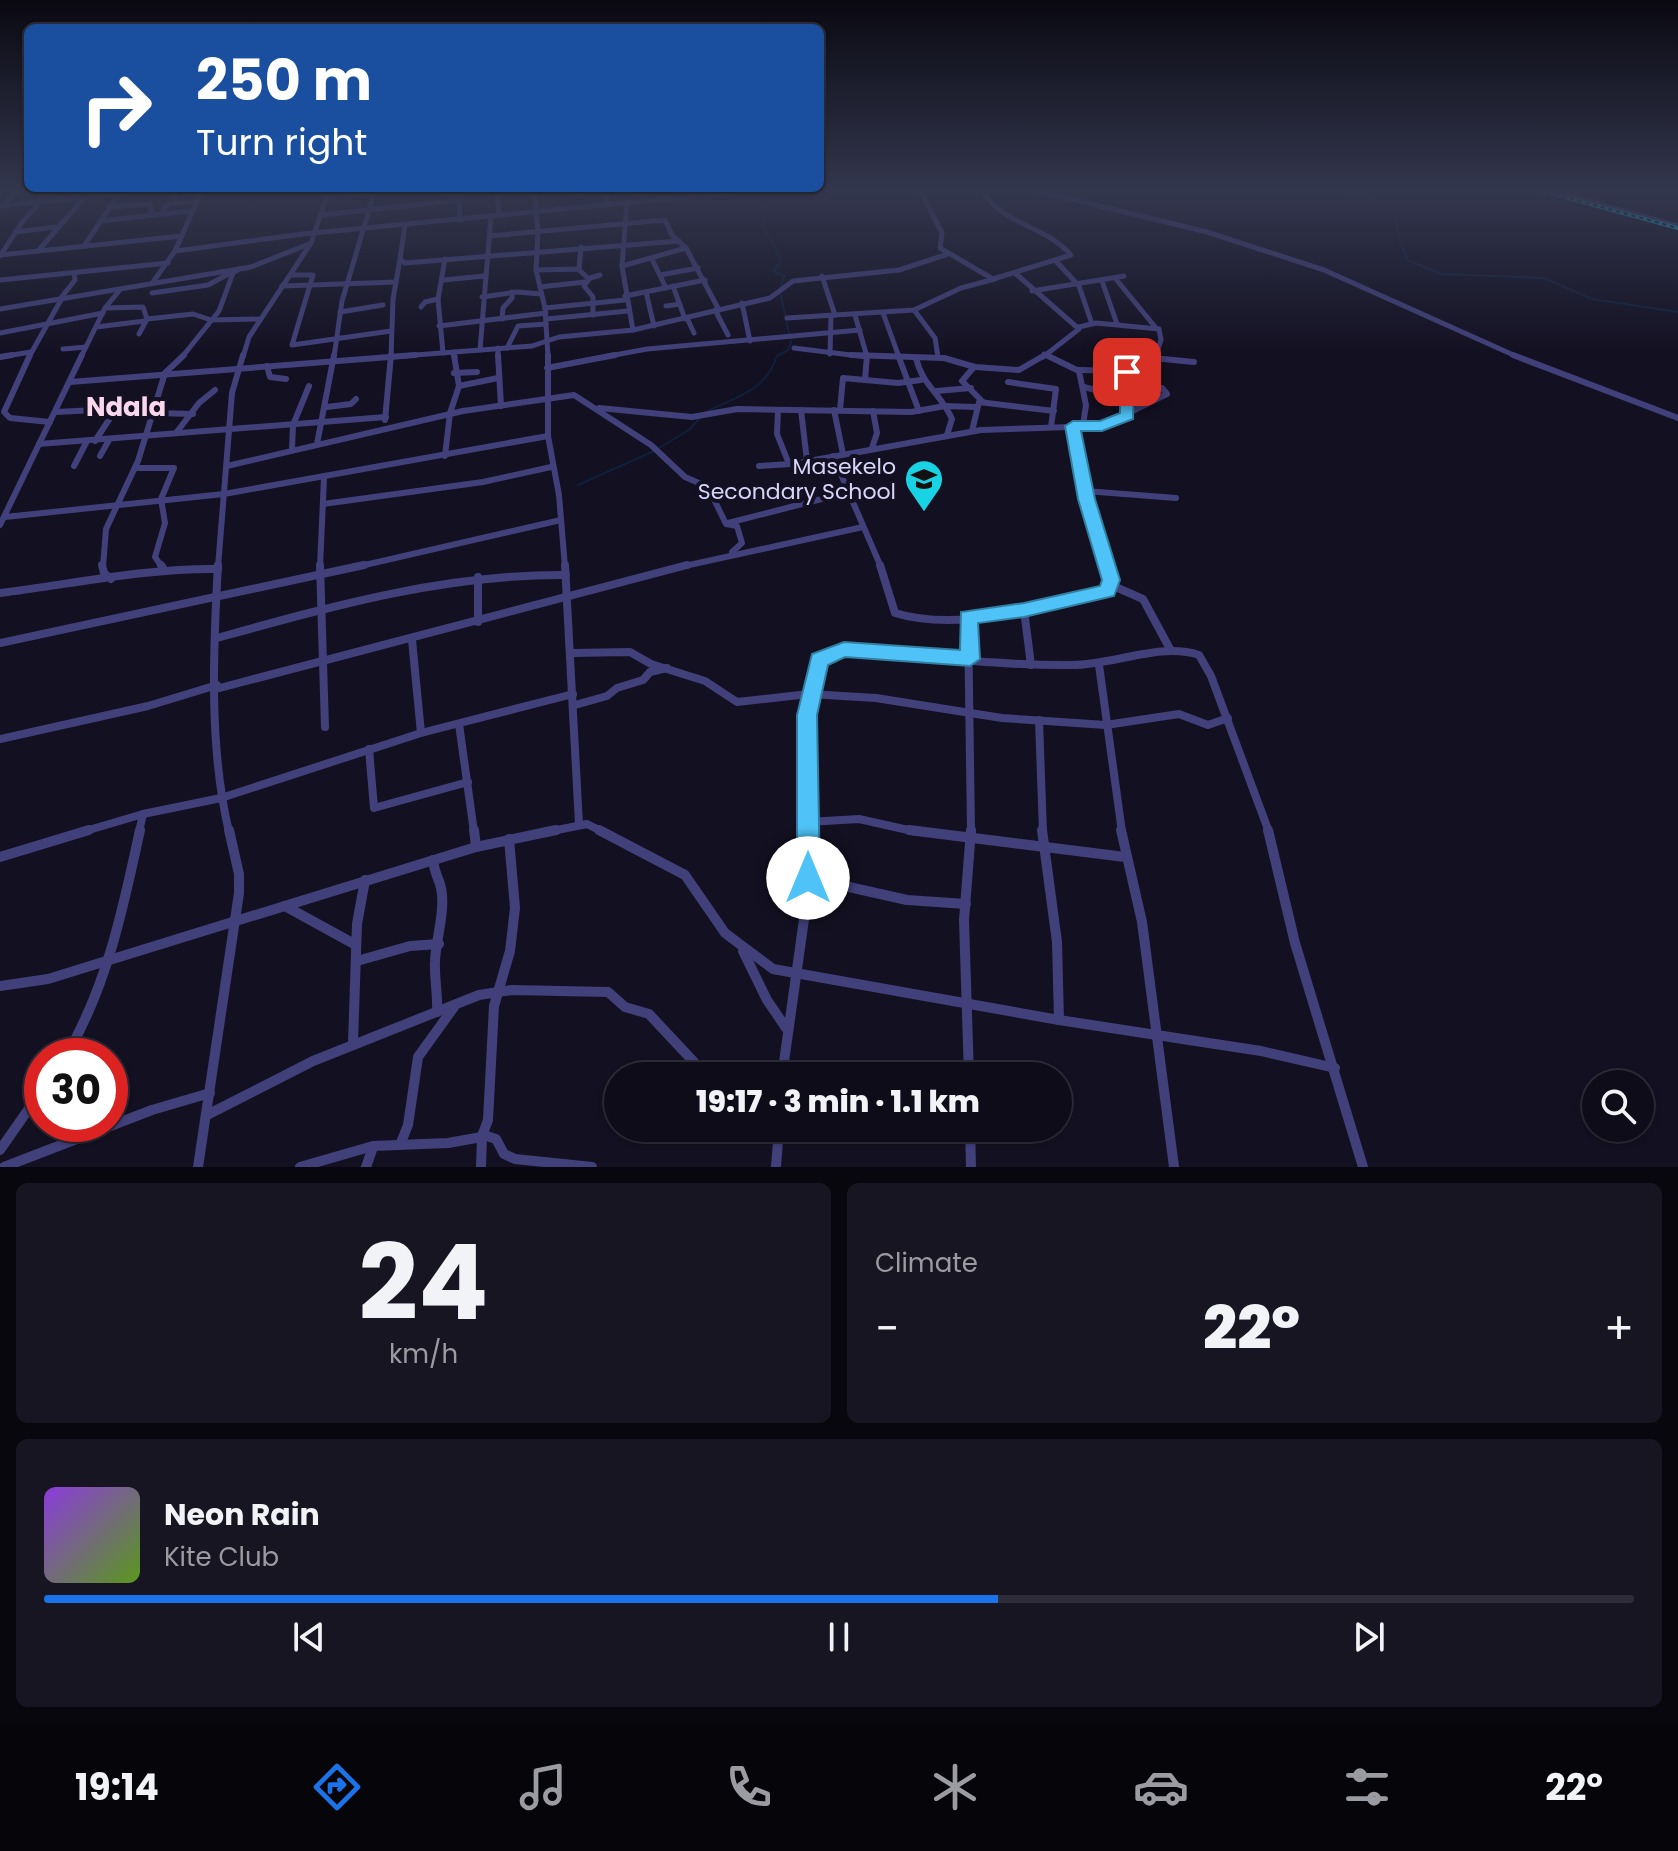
<!DOCTYPE html>
<html lang="en">
<head>
<meta charset="utf-8">
<style>
  :root { --surface:#0e0c19; --page:#171522; --text:#f1f3f6; --muted:#9b9ba2; --line:#2e2c38; --accent:#1a73e8 }
  body { margin:0; font-family:Poppins,sans-serif; background:var(--page); color:var(--text); height:100vh; display:flex; flex-direction:column; font-size:30px; white-space:nowrap }
  * { box-sizing:border-box; margin:0 }
  p { font-size:26px; color:var(--muted) }
  .icon { flex:none; width:44px; height:44px; fill:none; stroke:currentColor; stroke-width:2; stroke-linecap:round; stroke-linejoin:round }
  .map { position:relative; height:1167px; overflow:hidden }
  .details { display:flex; flex-direction:column; gap:16px; padding:16px; background:#08070e; flex:1 }
  .details>* { flex:none }
  .hud { position:absolute; left:24px; top:24px; width:800px; height:168px; border-radius:12px; box-shadow:0 2px 6px #0004,0 0 0 2px var(--line); background:#1a4fa0; color:#fff; overflow:hidden }
  .fabs { position:absolute; left:1582px; top:1070px; display:grid; gap:16px }
  .fabs a { display:grid; place-items:center; width:72px; height:72px; border-radius:50%; background:var(--surface); box-shadow:0 2px 6px #0004,0 0 0 2px var(--line); font-size:40px }
  .speed { position:absolute; left:24px; top:1038px; display:flex; gap:16px; font-size:40px; font-weight:700; text-align:center }
  .speed>* { display:grid; place-content:center; width:104px; height:104px; border-radius:50%; background:var(--surface); box-shadow:0 2px 6px #0004,0 0 0 2px var(--line); line-height:1 }
  .speed .limit { border:12px solid #d22; background:#fff; color:#111 }
  .pin { position:absolute; display:grid; place-items:center; width:68px; height:68px; color:#fff; margin:-34px; border-radius:16px; box-shadow:0 4px 12px #0006 }
  .me { position:absolute; width:88px; margin:-44px; rotate:0deg; stroke-linejoin:round; filter:drop-shadow(0 0 6px #0008) }
  .turn { display:flex; align-items:center; gap:28px; height:168px; padding:0 40px; font-size:36px }
  .turn .icon { width:104px; height:104px; stroke-width:2.5 }
  .turn b { display:block; font-size:56px; line-height:68px }
  .big { font-size:60px; font-weight:800; line-height:1.1 }
  .details .widget { flex:1; display:flex; flex-direction:column; justify-content:center; gap:12px; min-width:0; padding:0 28px; border-radius:12px; background:var(--page) }
  .details .dial { align-items:center; gap:0 }
  .dial b { font-size:104px; line-height:1 }
  .song { display:flex; align-items:center; gap:24px }
  .cover { width:96px; height:96px; border-radius:12px; background:linear-gradient(135deg,hsl(270 70% 55%),hsl(90 70% 35%)) }
  .played { height:8px; border-radius:4px; background:linear-gradient(90deg,var(--accent) 60%,var(--line) 60%) }
  .keys { display:flex; justify-content:space-around; direction:ltr }
  .heat { display:flex; justify-content:space-between; align-items:center; font-size:44px; direction:ltr }
  .details .tiles { flex:1; display:grid; gap:16px; grid-template-columns:1fr 1fr }
  .widget:last-child { grid-column:span 2 }
  .trip { position:absolute; left:604px; top:1062px; width:468px; height:80px; border-radius:40px; background:var(--surface); box-shadow:0 2px 6px #0004,0 0 0 2px var(--line); font-weight:800; line-height:80px; text-align:center }
  .dock { display:flex; height:128px; justify-content:space-around; align-items:center; background:#06050a; color:var(--muted) }
  .dock .icon { width:56px; height:56px }
  .dock .on { color:var(--accent) }
  .dock b { font-size:36px; color:var(--text) }
  .map>svg:first-child { display:block }
</style>
</head>
<body>
<div class="map">
<svg width="1678" height="1167" viewBox="0 0 1678 1167">
  <rect width="100%" height="100%" fill="#131021"/>
  <g fill="none" stroke-linecap="round" stroke-linejoin="round">
    <!-- stream -->
    <g stroke="#0f203c" stroke-width="2">
      <path d="M1334 190 1382 201 1396 212 1398 236 1408 260 1441 274 1544 278 1592 299 1678 312"/>
      <path d="M706 412C737 396 765 392 777 356L788 350 791 343 780 291 784 276 773 271 781 262C771 231 749 223 771 190"/>
      <path d="M659 448 689 430 699 419"/>
      <path d="M578 485 654 451"/>
    </g>
    <!-- minor-far3 -->
    <g stroke="#41407b" stroke-width="5">
      <path d="M459 190 460 220"/>
      <path d="M497 190 499 215"/>
      <path d="M534 190 538 231 536 270 545 308 548 357"/>
      <path d="M920 190 942 233 940 248 993 279 1071 255C1047 226 1000 224 982 190"/>
      <path d="M1034 190 1207 232 1324 270 1518 357"/>
      <path d="M1550 190 1678 226"/>
      <path d="M573 194 608 190 606 204"/>
      <path d="M174 197 177 190"/>
      <path d="M327 197 394 190"/>
      <path d="M627 202 622 266 633 330"/>
      <path d="M0 206 149 190"/>
      <path d="M2 206 19 190"/>
      <path d="M109 207 150 204 152 215"/>
      <path d="M161 214 168 204 195 201"/>
      <path d="M321 215 461 200"/>
      <path d="M100 221 191 211"/>
      <path d="M405 225 400 259 405 263 679 241"/>
      <path d="M15 232 56 227"/>
      <path d="M490 236 665 220 672 235 686 248 719 310"/>
      <path d="M84 246 119 194"/>
      <path d="M38 251 83 199"/>
      <path d="M175 251 303 234 759 190"/>
      <path d="M0 255 182 236"/>
      <path d="M0 256 23 221 51 190"/>
      <path d="M652 259 666 288"/>
      <path d="M1055 260 1079 286 1092 324"/>
      <path d="M622 266 686 248"/>
      <path d="M579 269 581 247"/>
      <path d="M536 270 578 269 589 279"/>
      <path d="M1015 273 1079 329 1043 357"/>
      <path d="M291 275H313L292 345 391 331"/>
      <path d="M660 275 698 268"/>
      <path d="M822 276 835 315"/>
      <path d="M1115 278 1156 328"/>
      <path d="M0 280 168 263"/>
      <path d="M443 280 484 276"/>
      <path d="M1102 281 1117 324"/>
      <path d="M153 282 175 251 202 190"/>
      <path d="M282 286 396 282"/>
      <path d="M673 286 685 319"/>
      <path d="M540 287 585 282"/>
      <path d="M1032 291 1124 276"/>
      <path d="M646 292 654 326"/>
      <path d="M152 293 208 285 232 272"/>
      <path d="M625 296 705 280"/>
      <path d="M482 297 517 292 541 294"/>
      <path d="M60 299 75 280 74 273"/>
      <path d="M742 303 750 341"/>
      <path d="M666 306 680 304"/>
      <path d="M421 307 425 302 438 299"/>
      <path d="M105 308 143 307 147 319 193 314 211 320"/>
      <path d="M545 308 625 300"/>
      <path d="M0 309 251 267 309 244"/>
      <path d="M715 310 728 335"/>
      <path d="M914 310 935 338 938 357"/>
      <path d="M340 312 383 305"/>
      <path d="M883 313 899 357"/>
      <path d="M593 315V297L584 286 590 278 600 275"/>
      <path d="M855 315 867 357"/>
      <path d="M687 318 694 333"/>
      <path d="M787 318 914 310 961 288 995 279"/>
      <path d="M502 319 503 308 512 298V292"/>
      <path d="M546 319 628 311"/>
      <path d="M212 320 261 319"/>
      <path d="M439 326 546 313"/>
      <path d="M96 327 145 321"/>
      <path d="M1079 327 1096 323 1159 329 1161 340 1156 355 1151 357"/>
      <path d="M0 333 103 313"/>
      <path d="M139 334 147 319"/>
      <path d="M498 348V357"/>
      <path d="M507 348 518 326 546 324"/>
      <path d="M794 348 867 357"/>
      <path d="M63 349 86 347"/>
      <path d="M480 350 491 216"/>
      <path d="M454 352 455 357"/>
      <path d="M443 353 438 299 445 259"/>
      <path d="M830 354 831 316"/>
      <path d="M1044 354 1050 357"/>
      <path d="M0 357 31 352"/>
      <path d="M29 357 62 298"/>
      <path d="M81 357 105 308 119 291"/>
      <path d="M182 357 219 311 233 273 239 269"/>
      <path d="M243 357 249 337 311 243 329 190"/>
      <path d="M334 357 342 301 375 190"/>
      <path d="M389 357 532 346 559 337 633 330 770 298 793 281 899 270 948 254"/>
      <path d="M391 357 393 299 400 259"/>
      <path d="M604 357 647 349 860 330"/>
    </g>
    <!-- minor-far2 -->
    <g stroke="#41407b" stroke-width="6">
      <path d="M30 355 4 412 10 418 50 422"/>
      <path d="M498 355 501 406"/>
      <path d="M548 355V436L559 495 565 567"/>
      <path d="M851 355 944 358 975 367 1019 370 1045 355"/>
      <path d="M898 355 919 411"/>
      <path d="M1046 355 1079 371 1086 405 1083 425"/>
      <path d="M1513 355 1678 418"/>
      <path d="M0 357 12 355"/>
      <path d="M916 358C923 387 940 392 952 419L947 435"/>
      <path d="M1153 358 1194 362"/>
      <path d="M267 366 270 377 286 379"/>
      <path d="M974 367 962 381 983 402"/>
      <path d="M547 368 615 355"/>
      <path d="M1078 370 1126 371 1128 416"/>
      <path d="M1126 371 1138 369 1142 361 1156 355"/>
      <path d="M454 373 477 372"/>
      <path d="M865 380 867 355"/>
      <path d="M70 382 415 355"/>
      <path d="M1008 382 1056 389 1051 427"/>
      <path d="M459 386 498 378"/>
      <path d="M1084 387 1126 398"/>
      <path d="M937 391 971 388"/>
      <path d="M327 407 351 404 356 399"/>
      <path d="M599 408 692 417 737 409 911 412 945 406 975 407"/>
      <path d="M778 410 777 434 789 464"/>
      <path d="M801 410 807 461"/>
      <path d="M834 410 843 454"/>
      <path d="M840 410 843 378 898 383 921 380"/>
      <path d="M56 412 116 409 95 441"/>
      <path d="M155 413 193 414"/>
      <path d="M385 420 391 355"/>
      <path d="M1073 426 1087 499 1106 567"/>
      <path d="M972 431 979 402 1054 411"/>
      <path d="M176 433 199 403 215 390"/>
      <path d="M39 444 386 417"/>
      <path d="M317 444 334 355"/>
      <path d="M872 448 877 433 873 411"/>
      <path d="M292 449 293 425 309 386"/>
      <path d="M100 456 109 440"/>
      <path d="M445 456 450 413 459 386 454 355"/>
      <path d="M833 456 881 567"/>
      <path d="M74 466 87 441"/>
      <path d="M227 466 463 411 574 395 651 445 685 477 708 487 726 524 737 526 742 543 732 552"/>
      <path d="M759 466 792 464 981 430 1102 426 1167 394 1162 388 1127 384"/>
      <path d="M135 468H174L161 499 165 523 155 557 162 567"/>
      <path d="M1085 491 1176 498"/>
      <path d="M323 504 483 482 551 467"/>
      <path d="M5 517 224 494 548 436"/>
      <path d="M728 523 849 492"/>
      <path d="M0 525 82 355"/>
      <path d="M103 567 106 529 138 461 165 373 184 355"/>
      <path d="M218 567 232 393 243 355"/>
      <path d="M320 567 324 478"/>
      <path d="M356 567 561 520"/>
      <path d="M680 567 863 527"/>
    </g>
    <!-- minor-far1 -->
    <g stroke="#41407b" stroke-width="8">
      <path d="M102 565 104 573 111 579"/>
      <path d="M161 565 163 568"/>
      <path d="M218 565C213 652 209 748 229 832"/>
      <path d="M320 565 325 727"/>
      <path d="M565 565 579 824"/>
      <path d="M880 565 895 613C957 632 1033 608 1095 596L1108 591 1111 585 1105 565"/>
      <path d="M478 577V622"/>
      <path d="M1111 585 1143 599 1170 649"/>
      <path d="M0 593C73 584 145 568 218 569"/>
      <path d="M1024 610 1031 665"/>
      <path d="M968 617 971 832"/>
      <path d="M217 638C332 606 445 574 566 575"/>
      <path d="M412 640 421 733"/>
      <path d="M0 643 364 565"/>
      <path d="M572 653 630 652 651 664 705 681 737 702 809 694 876 698 1002 718 1106 725 1179 714 1208 725 1228 718"/>
      <path d="M1099 665 1122 832"/>
      <path d="M216 689 687 565"/>
      <path d="M575 705 607 696 617 688 643 680 650 672 667 668"/>
      <path d="M1039 720 1043 832"/>
      <path d="M459 724 474 832"/>
      <path d="M0 739 148 706 217 685"/>
      <path d="M369 749 374 808 468 782"/>
      <path d="M808 822 859 819 917 832"/>
      <path d="M82 832 143 814 221 798 421 733 573 694"/>
      <path d="M139 832 143 814"/>
      <path d="M547 832 587 824 603 832"/>
      <path d="M808 832 807 709 819 660 844 649C920 655 996 666 1072 665 1114 665 1160 642 1199 655L1211 676 1269 832"/>
    </g>
    <!-- minor -->
    <g stroke="#41407b" stroke-width="10">
      <path d="M474 830 476 847"/>
      <path d="M599 830 685 875 725 933 773 969 1059 1020 1261 1051 1335 1068"/>
      <path d="M909 830 1125 857"/>
      <path d="M1042 830 1057 942 1059 1020"/>
      <path d="M1121 830 1142 922 1174 1167"/>
      <path d="M1268 830 1295 943 1363 1167"/>
      <path d="M0 857 89 830"/>
      <path d="M433 860C434 871 437 875 440 884 447 907 436 937 435 961 434 975 438 995 437 1012"/>
      <path d="M808 888 840 885 907 900 966 904"/>
      <path d="M285 906 356 945"/>
      <path d="M743 951 767 1000 786 1028"/>
      <path d="M357 961 410 946 439 944"/>
      <path d="M0 986 48 979 476 847 556 830"/>
      <path d="M353 1043 357 924 365 880"/>
      <path d="M66 1056C107 986 123 909 140 830"/>
      <path d="M782 1076 806 905 808 830"/>
      <path d="M969 1076 964 920 971 830"/>
      <path d="M207 1115 313 1061 479 995 512 990 608 992 625 1007 649 1014 707 1076"/>
      <path d="M970 1128 971 1167"/>
      <path d="M400 1145 408 1125 418 1057 454 1007"/>
      <path d="M0 1150 42 1090"/>
      <path d="M4 1167 152 1110 210 1093"/>
      <path d="M198 1167 239 893V874L229 830"/>
      <path d="M300 1167 373 1146 448 1143 487 1136 496 1139 504 1154 515 1159 592 1167"/>
      <path d="M366 1167 373 1147"/>
      <path d="M481 1167 482 1136 488 1120 494 1006 510 951 515 908 509 839"/>
      <path d="M776 1167 779 1128"/>
    </g>
    <defs>
      <path id="rail" d="M1539 190 1678 228"/>
    </defs>
    <!-- rail casing -->
    <use href="#rail" stroke="#18d3e3" stroke-width="4"/>
    <!-- rail -->
    <use href="#rail" stroke="#131021" stroke-width="2" stroke-dasharray="4" stroke-linecap="butt"/>
  </g>
  <!-- sky -->
  <linearGradient id="sky" x2="0" y2="1"><stop stop-color="#0a0912"/><stop offset="0.54" stop-color="#33374e"/><stop offset="1" stop-color="#33374e" stop-opacity="0"/></linearGradient>
  <rect width="1678" height="354" fill="url(#sky)"/>
  <!-- route -->
  <path fill="#4fc3f7" stroke="#337fa1" stroke-width="2" d="M1127 368 1134 372 1133 419 1102 431H1081L1095 499 1120 580 1114 596 1024 617 978 623 980 659 970 666 845 657 828 665 817 715 820 878 817 886 808 890 800 886 797 878V715L812 654 844 642 960 650 961 612 1024 603 1100 586 1102 580 1078 499 1065 426 1073 421H1100L1120 413V372Z"/>
  <!-- icons -->
  <defs>
    <symbol id="school-pin" viewBox="-11 -11 22 30"><path d="M0 17L-7.5 6A9.5 9.5 0 1 1 7.5 6Z" fill="#18d3e3" stroke="#131021"/><path d="M0-5L7-2L0 1L-7-2ZM-4 1L0 2.5L4 1V4Q0 6-4 4Z" fill="#111"/></symbol>
  </defs>
  <g fill-rule="evenodd">
    <use href="#school-pin" x="902" y="457" width="44" height="60"/>
  </g>
  <g text-anchor="middle" dominant-baseline="central" stroke-width="8" stroke-linejoin="round" paint-order="stroke">
    <!-- poi labels -->
    <g font-size="22" fill="#d8d5fa" stroke="#131021" text-anchor="end">
      <text x="896" y="466">Masekelo<tspan x="896" dy="25">Secondary School</tspan></text>
    </g>
    <!-- quarter labels -->
    <g font-size="26" font-weight="bold" fill="#fbd7ee" stroke="#131021">
      <text x="126" y="407">Ndala</text>
    </g>
  </g>
</svg>
<div class="fabs">
<a><svg class="icon" aria-label="search" viewBox="0 0 24 24"><circle cx="10" cy="10" r="6"/><path d="M15 15l6 6"/></svg></a>
</div>
<div class="speed"><div class="limit">30</div></div>
<div class="pin" style="left:1127px;top:372px;background:#d93025"><svg class="icon" aria-label="arrive" viewBox="0 0 24 24"><path d="M6 21V4h12l-3 4 3 4H6"/></svg></div>
<svg class="me" style="left:808px;top:878px" viewBox="-20 -20 40 40"><circle r="19" fill="#fff"/><path d="M0-13L10 11 0 6-10 11z" fill="#4fc3f7"/></svg>
<div class="trip">19:17 · 3 min · 1.1 km</div>
<div class="hud">
<div class="turn"><svg class="icon" aria-label="right" viewBox="0 0 24 24"><path d="M7 20v-9h11M14 6l5 5-5 5"/></svg><div><b>250 m</b>Turn right</div></div>
</div>
</div>
<section class="details">
<div class="tiles">
<div class="widget dial"><b>24</b><p>km/h</p></div>
<div class="widget"><p>Climate</p>
<div class="heat"><a>−</a><b class="big">22°</b><a>+</a></div>
</div>
<div class="widget">
<div class="song"><i class="cover"></i><div><b>Neon Rain</b><p>Kite Club</p></div></div>
<div class="played"></div>
<div class="keys"><svg class="icon" aria-label="previous" viewBox="0 0 24 24"><path d="M18 5L8 12l10 7zM5 5v14"/></svg><svg class="icon" aria-label="pause" viewBox="0 0 24 24"><path d="M8 5v14M16 5v14"/></svg><svg class="icon" aria-label="next" viewBox="0 0 24 24"><path d="M6 5l10 7-10 7zM19 5v14"/></svg></div>
</div>
</div>
</section>
<nav class="dock">
<b>19:14</b>
<svg class="icon on" aria-label="directions" viewBox="0 0 24 24"><path d="M12 3l9 9-9 9-9-9zM9 14v-3h6M13 9l2 2-2 2"/></svg>
<svg class="icon" aria-label="music" viewBox="0 0 24 24"><path d="M9 18V5l10-2v13"/><circle cx="6" cy="18" r="3"/><circle cx="16" cy="16" r="3"/></svg>
<svg class="icon" aria-label="phone" viewBox="0 0 24 24"><path d="M5 4h4l2 5-3 2q2 4 5 5l2-3 5 2v4C11 20 4 13 5 4z"/></svg>
<svg class="icon" aria-label="climate" viewBox="0 0 24 24"><path d="M12 3v18M4 7l16 10M4 17L20 7"/></svg>
<svg class="icon" aria-label="car" viewBox="0 0 24 24"><path d="M5 17H2v-5l4-1 3-4h7l3 4 3 1v5h-3M9 17h6M6 11h13"/><circle cx="7" cy="17" r="2"/><circle cx="17" cy="17" r="2"/></svg>
<svg class="icon" aria-label="filters" viewBox="0 0 24 24"><path d="M4 7h16M4 17h16"/><circle cx="9" cy="7" r="2"/><circle cx="15" cy="17" r="2"/></svg>
<b>22°</b>
</nav>
</body>
</html>
